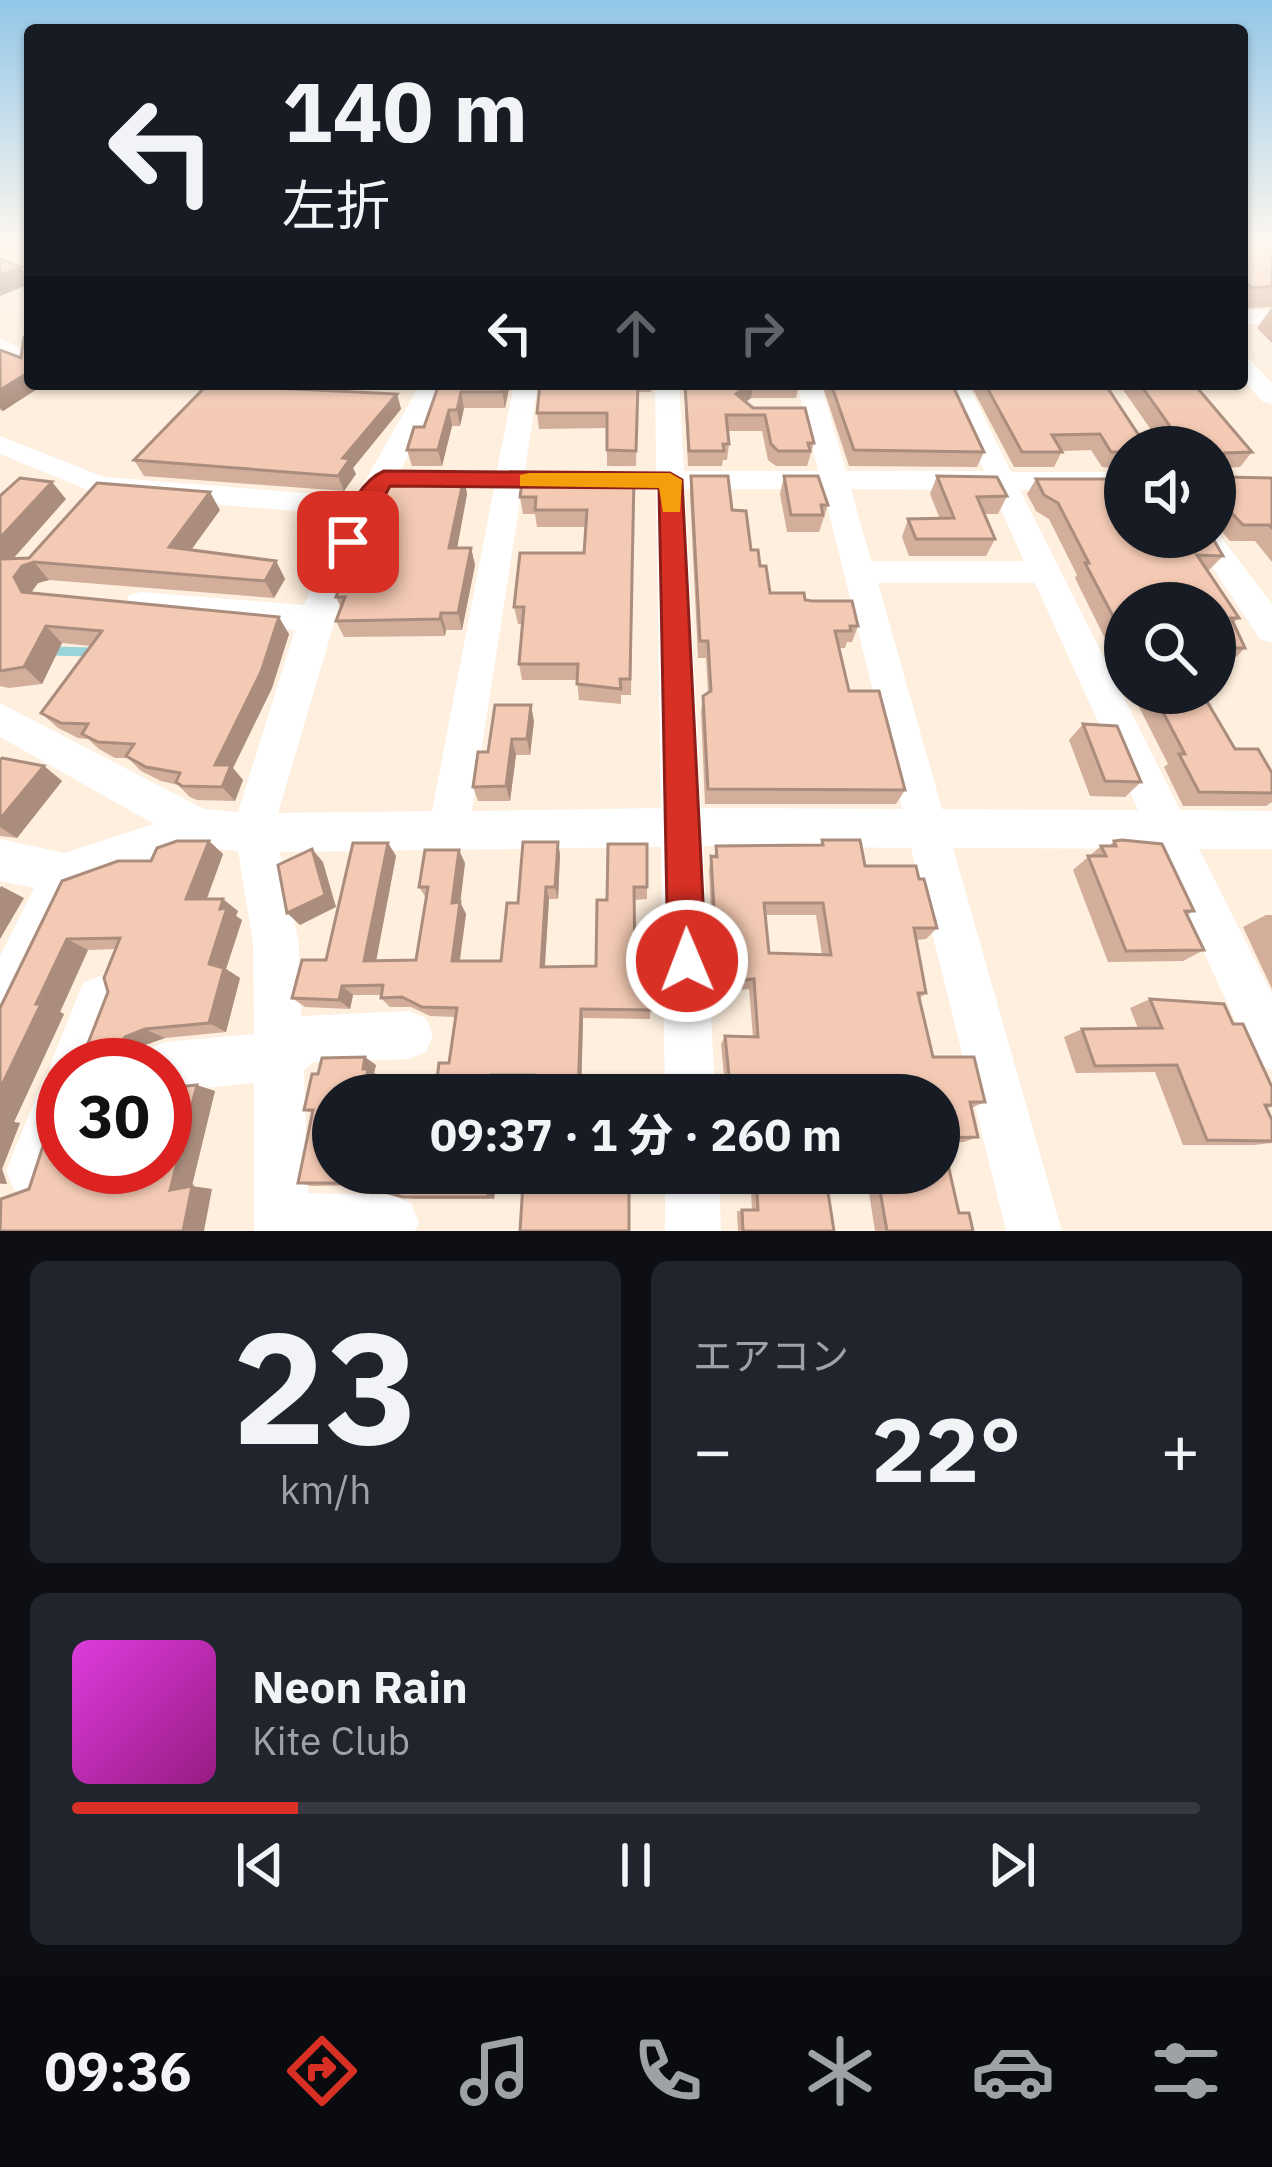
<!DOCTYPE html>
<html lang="ja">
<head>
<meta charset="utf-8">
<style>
  :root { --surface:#171b24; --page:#20242c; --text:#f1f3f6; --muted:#9ea1a6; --line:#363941; --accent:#d93025 }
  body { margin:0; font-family:"IBM Plex Sans","Noto Sans JP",sans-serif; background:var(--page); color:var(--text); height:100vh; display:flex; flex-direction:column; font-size:45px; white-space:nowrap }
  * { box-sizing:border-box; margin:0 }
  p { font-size:39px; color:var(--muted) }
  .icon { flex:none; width:66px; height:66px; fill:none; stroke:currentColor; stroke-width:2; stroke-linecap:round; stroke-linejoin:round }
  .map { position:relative; height:1231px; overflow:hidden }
  .sheet { display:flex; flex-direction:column; gap:30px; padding:30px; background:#0d0f14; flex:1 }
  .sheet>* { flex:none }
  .hud { position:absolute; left:24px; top:24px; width:1224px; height:366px; border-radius:12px; box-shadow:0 3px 9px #0004; background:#171b24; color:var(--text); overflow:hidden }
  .controls { position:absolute; left:1104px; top:426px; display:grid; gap:24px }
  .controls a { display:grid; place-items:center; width:132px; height:132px; border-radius:50%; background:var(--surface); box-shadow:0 3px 9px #0004; font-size:60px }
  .speed { position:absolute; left:36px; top:1038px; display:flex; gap:24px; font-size:60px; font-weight:700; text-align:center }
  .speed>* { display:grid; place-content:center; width:156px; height:156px; border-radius:50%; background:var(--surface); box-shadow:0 3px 9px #0004; line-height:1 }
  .speed .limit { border:18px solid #d22; background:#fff; color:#111 }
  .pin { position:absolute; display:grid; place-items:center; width:102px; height:102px; color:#fff; margin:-51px; border-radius:24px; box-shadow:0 6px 18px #0006 }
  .me { position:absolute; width:132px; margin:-66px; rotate:359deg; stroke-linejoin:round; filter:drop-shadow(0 0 9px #0008) }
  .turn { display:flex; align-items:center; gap:42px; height:252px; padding:0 60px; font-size:54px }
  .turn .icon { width:156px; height:156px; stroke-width:2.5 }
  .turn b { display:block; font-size:84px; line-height:102px }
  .lanes { display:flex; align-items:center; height:114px; padding:0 60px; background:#0003; justify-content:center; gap:60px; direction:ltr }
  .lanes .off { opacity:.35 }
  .big { font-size:90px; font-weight:800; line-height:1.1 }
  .sheet .card { flex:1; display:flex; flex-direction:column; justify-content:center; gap:18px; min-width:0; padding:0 42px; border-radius:18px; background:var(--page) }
  .sheet .dial { align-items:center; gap:0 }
  .dial b { font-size:156px; line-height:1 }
  .song { display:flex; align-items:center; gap:36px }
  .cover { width:144px; height:144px; border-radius:18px; background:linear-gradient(135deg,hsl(300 70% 55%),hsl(310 70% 35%)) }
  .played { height:12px; border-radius:6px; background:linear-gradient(90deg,var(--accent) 20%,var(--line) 20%) }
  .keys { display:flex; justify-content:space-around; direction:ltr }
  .heat { display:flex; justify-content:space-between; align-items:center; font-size:66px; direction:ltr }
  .sheet .tiles { flex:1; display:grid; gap:30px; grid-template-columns:1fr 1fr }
  .card:last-child { grid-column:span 2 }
  .trip { position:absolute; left:312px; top:1074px; width:648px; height:120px; border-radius:60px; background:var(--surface); box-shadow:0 3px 9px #0004; font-weight:800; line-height:120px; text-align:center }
  .dock { display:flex; height:192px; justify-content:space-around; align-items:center; background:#090b0e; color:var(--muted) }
  .dock .icon { width:84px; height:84px }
  .dock .active { color:var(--accent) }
  .dock b { font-size:54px; color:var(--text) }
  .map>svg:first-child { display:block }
</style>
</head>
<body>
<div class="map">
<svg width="1272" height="1231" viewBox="0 0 1272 1231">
  <rect width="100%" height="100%" fill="#feefde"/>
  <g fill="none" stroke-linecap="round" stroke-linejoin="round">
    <!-- stream -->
    <path stroke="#98d4da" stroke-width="9" d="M49 651 94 652"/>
    <!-- minor -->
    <g fill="#fff" fill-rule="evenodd">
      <rect x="1242" y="310" width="30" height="14"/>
      <path d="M0 338 30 352V369L0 355Z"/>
      <path d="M1242 358 1250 360 1272 383V404L1263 402 1242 379Z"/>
      <path d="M420 384H444L349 573 278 813 432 811 494 488H421L407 479 421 470H497L514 384H538L525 470 656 471 655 384H679L684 471H818L797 384H821L846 471H984L944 384H968L1011 472H1125V490H1020L1180 810 1272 811V849H1199L1272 994V1070L1255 1063 1156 849 953 848 1062 1231H1006L911 848 703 846 715 1095H665L661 847 280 852 299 943 301 1016 409 1011 426 1018 433 1035 426 1052 409 1059 314 1062 304 1070 308 1193 391 1195 411 1203 419 1223 415 1231H254V1083L165 1092V1065H141L147 1049 165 1042 254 1034 253 943 238 851 200 847 79 890 17 1023 0 1030V956L34 888 0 881V839L64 853 154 824 0 737V703L204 809 238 812 295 630 141 616 129 613 125 604 129 595 141 592 304 605 346 515 100 495 0 454V436L104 477 356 497ZM522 488 656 489 661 808 472 811ZM685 489H823L902 809 701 808ZM851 489 992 490 1024 561H871ZM878 583H1035L1138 810 942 809Z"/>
      <path d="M1215 529 1272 604V643L1260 639 1192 537H1215Z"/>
      <path d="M100 976 117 983 124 1000 100 1065H63V1162L52 1190 33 1198 14 1190 6 1171 45 1076 53 1073 50 1065 83 983Z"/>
      <path d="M665 1173H719L721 1231H665Z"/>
    </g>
  </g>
  <!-- wall -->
  <g fill="#d2ae9b" fill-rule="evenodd">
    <path d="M1242 243 1272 244V307L1242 309Z"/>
    <path d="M1272 307V343L1257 328Z"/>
    <path d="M30 334V384H55L46 390 37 389 3 411 0 410V350L21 358Z"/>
    <path d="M439 384H510L505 408H464L460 426H452L442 466H412L407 450 424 427Z"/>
    <path d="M540 384H653L651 392H638L636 466H607V428L539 429 537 413Z"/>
    <path d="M684 384H799L796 398H751L746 402 814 443 807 466H776L768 460 762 431H728L729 444 727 460H723L722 466H688Z"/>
    <path d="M822 384H952L984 452 977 467 849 466Z"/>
    <path d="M970 384H1105L1138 434H1154L1119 384H1194L1252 452 1240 467 1224 468V477L1272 478V562L1255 541H1230L1216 525 1215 527V447H1125V469L1102 467 1091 450 1062 451 1054 467H1014Z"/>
    <path d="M254 387 397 394 401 409 353 468 356 474 344 491 144 476 134 460Z"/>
    <path d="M634 476 631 695H621V704L579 700 577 680H522L519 664 522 624H518L514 607 584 553 586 527H537L535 514H523L520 497Z"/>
    <path d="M691 476 732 510 760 566 770 593 805 600 858 626 852 642H847L845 648H839L849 691 905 790 896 804H705L701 712 703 696 708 692 706 658H698L690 494Z"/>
    <path d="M784 476 828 505 819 532H787L780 494Z"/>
    <path d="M937 476 1007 496 998 514H985L995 539 986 556H909L902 537 908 519H940L930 494Z"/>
    <path d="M464 477 467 494 457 548H471L475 565 462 630H446L445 636 344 637 336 621 341 608 336 597 346 572 344 567 365 534Z"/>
    <path d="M1036 479 1223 556 1208 571 1239 618 1233 623 1245 648 1230 663H1215V603H1125V679L1075 578 1077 575 1049 519 1036 511 1027 494Z"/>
    <path d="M0 496 66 499 13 559 29 558 220 510 191 550 276 561 285 579 274 598 49 580 38 583 31 593 289 634 272 688 233 768 243 780 235 801 197 800 190 797 178 785 161 781 141 771 128 758H115L99 749 88 739 78 738 58 728 41 713 91 646 62 643 42 684 9 688 0 686Z"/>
    <path d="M1132 693H1208L1204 697 1235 749 1272 773V802L1266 806H1183L1164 767 1168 764Z"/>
    <path d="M534 721 530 755H516L510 801H478L473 787 488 752Z"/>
    <path d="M1083 724 1141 782 1125 797 1090 796 1069 740Z"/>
    <path d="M0 760 44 766 62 781 17 838 0 836Z"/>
    <path d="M822 840 865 866 937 928 926 939 916 940 926 993 919 999 933 1057 985 1102 971 1108 978 1137 964 1142H943L959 1213 973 1231H875L866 1173H939V1095H726L721 1044 725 1036 753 1037 749 989 739 990 737 956 713 955 709 870 711 856 714 857 716 846 820 845ZM766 915H816L822 955 769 953Z"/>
    <path d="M209 841 223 854 207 899 238 911 236 916 242 920 226 969 240 978 226 1032 165 1038 145 1045 140 1054H109L87 1046 108 992 115 949 88 950 60 1012 64 1014 14 1122 20 1123 2 1169 7 1184H0V1008L62 881 151 861Z"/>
    <path d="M1114 841 1194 911 1187 915 1204 950 1183 961 1108 962 1073 870 1101 846H1109Z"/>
    <path d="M558 842 560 855 558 899H549L545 967 596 966 607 900 647 844V899L634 900 635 965H651L650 1019 583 1018 581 1095H532L533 1081 497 1082 496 1095H435L449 1063 456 1017 430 1016 411 1007H390L381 998V995H353L350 1009 305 1007 292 998 326 960 388 843 396 856 376 961 416 960 426 898 419 887 465 863 460 902 466 914 460 961H501L518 903Z"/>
    <path d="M1266 915H1272V989L1243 927Z"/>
    <path d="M1150 999 1233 1024 1272 1087V1107L1267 1108 1272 1120V1143L1254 1145H1183L1155 1072 1076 1073 1064 1037 1082 1029 1138 1028 1130 1008Z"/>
    <path d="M376 1065 374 1073 379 1076 333 1173 662 1177 661 1180 523 1186 496 1184 494 1199H413L370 1185 312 1186 298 1183 312 1113 304 1110 318 1074Z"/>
    <path d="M750 1173H825L834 1231H738L737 1211 752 1210Z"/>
  </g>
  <!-- shaded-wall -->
  <g fill="#ab8d7e">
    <path d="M21 267 30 284 0 296V275Z"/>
    <path d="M26 374 30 379V384H33L37 389 3 411 0 407V390Z"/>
    <path d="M504 384H510L505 408 502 392Z"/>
    <path d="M753 384 751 398 734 410 736 394Z"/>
    <path d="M461 392 464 408 460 426 457 410Z"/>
    <path d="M397 394 401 409 353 468 356 474 344 491 338 476 343 458Z"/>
    <path d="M449 410 452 426 442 466 438 450Z"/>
    <path d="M464 477 467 494 454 565 449 548Z"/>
    <path d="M52 482 66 499 10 562 22 566 34 562 49 580 38 583 30 594 22 592 0 554V538Z"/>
    <path d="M210 492 220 510 181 564 169 547Z"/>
    <path d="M471 548 475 565 462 630 458 613Z"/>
    <path d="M276 561 285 579 274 598 265 581Z"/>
    <path d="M441 613 446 630 445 636 440 619Z"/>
    <path d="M279 617 289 634 272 688 233 768 243 780 235 801 222 787 215 765Z"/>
    <path d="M46 626 62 643 42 684 24 667Z"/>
    <path d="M531 705 534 721 530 755 527 739Z"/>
    <path d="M512 739 516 755 510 801 506 786Z"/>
    <path d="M44 766 62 781 17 838 0 827V819Z"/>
    <path d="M209 841 223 854 202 911 186 899Z"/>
    <path d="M558 842 560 855 558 899 555 887Z"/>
    <path d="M388 843 396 856 374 972 364 961Z"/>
    <path d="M312 849 323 862 336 907 300 925 287 913Z"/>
    <path d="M459 850 465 863 460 905V902L466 914 458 971 452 961V903Z"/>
    <path d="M1 886 24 898 0 939V888Z"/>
    <path d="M546 887 549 899 544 977 541 967Z"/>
    <path d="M223 899 238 911 236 916 242 920 226 969 240 978 226 1032 209 1023V964Z"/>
    <path d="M67 939 88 950 60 1012 64 1014 14 1122 20 1123 2 1169 7 1184 0 1183V1089Z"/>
    <path d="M342 986 353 995 350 1009 339 1000Z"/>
    <path d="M581 1009 583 1018 581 1095H578Z"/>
    <path d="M145 1029 165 1038 145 1045 140 1054 120 1046 125 1037Z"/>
    <path d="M365 1057 376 1065 374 1073 379 1076 375 1095H363Z"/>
    <path d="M491 1075 497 1082 496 1095H490Z"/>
    <path d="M197 1085 215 1091 192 1186 212 1189 204 1231H183L170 1190Z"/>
    <path d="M489 1181 496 1184 494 1199 488 1197Z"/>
  </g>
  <!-- building -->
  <g fill="#f4cab4" stroke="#ab8d7e" stroke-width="3" fill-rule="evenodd">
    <path d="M1242 243 1272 244V286L1252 288 1242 279Z"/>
    <path d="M0 259 21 267 0 275Z"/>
    <path d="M30 334V374H26L0 390V350L21 358 24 337Z"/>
    <path d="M208 384H250L254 387 397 394 343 458 350 459 338 476 134 460Z"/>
    <path d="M439 384H504L502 392H461L457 410H449L438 450H407L414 427H424Z"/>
    <path d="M540 384H638L636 451 607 450V413H537Z"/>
    <path d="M685 384H751L736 394 753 408H805L814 443H808L810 451H778L771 444 765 415H726L729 444H723L724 451H689Z"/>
    <path d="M831 384H952L984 452 854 450Z"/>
    <path d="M985 384H1105L1138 434 1171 435 1172 429 1140 384H1194L1252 452 1224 453V477L1272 478V528L1269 525H1243L1228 509 1223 517H1215V447H1125V452H1111L1100 434 1052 435 1062 452H1022Z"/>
    <path d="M523 475 634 476 630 679H620L621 689 577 684 578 664H519L524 607H514L520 553H584L587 510H535L536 497H520Z"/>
    <path d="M386 476 464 477 449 548H471L458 613H441L440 619 336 621 345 597H336L348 567H344L359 534H365Z"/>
    <path d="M691 476H728L732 510 746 511 751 550H758L760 566H766L770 593H804L805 600 812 601H852L858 626H850L851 631H835L849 691H879L905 790 708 789 703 696 711 691 708 641H700Z"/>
    <path d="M784 476H818L828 505H821L823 515H791Z"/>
    <path d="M937 476 997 477 1007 496 977 497 995 539H916L908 519 954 518Z"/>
    <path d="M20 478 52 482 0 538V496Z"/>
    <path d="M1036 479H1125V537H1212L1223 556 1197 555 1239 618H1231L1245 648H1215V603H1125V639L1085 563H1089L1058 503 1044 495Z"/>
    <path d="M97 483 210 492 169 547 276 561 265 581 34 562 22 566 14 577 22 592 279 617 261 672 215 765H231L222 787 182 786 176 782 180 773 146 767 126 756 134 744 98 742 82 734 88 724 61 723 41 713 102 631 46 626 24 667 0 671V554L3 559 29 558Z"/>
    <path d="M1153 693H1202L1235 749H1258L1272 773V793L1199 792 1179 754H1185Z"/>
    <path d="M495 705H531L527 739H512L506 786 473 787 478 752H488Z"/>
    <path d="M1083 724 1117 726 1141 782 1105 781Z"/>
    <path d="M2 758 44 766 0 819V760Z"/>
    <path d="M822 840H860L865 866H916L919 879H924L937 928H914L926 993H918L933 1057H974L985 1102H970L978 1137 942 1138 959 1213H969L973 1231H887L877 1173H939V1095H731L725 1036 758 1037 754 979 743 980 741 945 716 944 711 856 717 857 716 846 823 845ZM764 903H823L831 955 769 953Z"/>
    <path d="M1122 840 1162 844 1194 911H1185L1204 950 1126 951 1088 856H1106L1101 846H1116L1114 841Z"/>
    <path d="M177 841H209L186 899H223L220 909 227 908 209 964 224 968 209 1023 145 1029 125 1037 120 1046H87L108 992 104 978 120 938 67 939 36 1004H41L0 1089V1008L62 881 118 861H151L157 848Z"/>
    <path d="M523 842H558L555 887H546L541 967 596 966 597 900H607L608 844H647V887H634L635 965H651V1010L581 1009 578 1095H532L534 1075H491L490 1095H435L439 1063H449L457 1008 422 1007 402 997 381 998 383 985 342 986 339 1000 292 998 302 960H326L353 843H388L364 961 416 960 428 887H419L425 850H459L452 903 460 902 452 961H501L507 903H518Z"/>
    <path d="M312 849 325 895 287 913 278 865Z"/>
    <path d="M1150 999 1224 1004 1233 1024H1243L1272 1087V1105H1265L1272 1120V1141L1207 1140 1177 1065 1095 1066 1082 1029 1162 1028Z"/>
    <path d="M365 1057 363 1069H368L363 1095H333V1173H662V1177L629 1178V1231H520L523 1184 489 1181 488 1197H403L370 1188V1183H298L313 1110H304L312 1074H318L322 1058Z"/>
    <path d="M197 1085 170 1190 192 1186 183 1231H0L1 1199 29 1189 48 1131 42 1132V1123L60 1091 63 1090V1167H165V1088Z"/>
    <path d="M756 1173H825L834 1231H743L742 1210H758Z"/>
  </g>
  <!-- sky -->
  <linearGradient id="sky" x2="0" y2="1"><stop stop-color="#92c7e8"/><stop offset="0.59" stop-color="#fff8f0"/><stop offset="1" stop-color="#fff8f0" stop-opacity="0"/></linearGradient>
  <rect width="1272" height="415" fill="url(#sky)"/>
  <!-- route -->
  <path fill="#d93025" stroke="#8d1f18" stroke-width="3" d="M384 471 670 473 682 480 706 961 701 975 687 980 674 975 668 961 659 488 390 486 357 548H339L335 542C346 517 358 482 384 471Z"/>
  <!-- slow -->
  <path fill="#f59e0b" d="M529 473H670L682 480 680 512H663L659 488 520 486V475Z"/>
</svg>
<div class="controls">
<a><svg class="icon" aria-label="sound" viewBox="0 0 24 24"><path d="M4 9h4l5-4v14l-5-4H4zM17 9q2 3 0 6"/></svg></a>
<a><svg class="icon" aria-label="search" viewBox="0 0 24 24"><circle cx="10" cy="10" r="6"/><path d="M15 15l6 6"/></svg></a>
</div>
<div class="speed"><div class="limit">30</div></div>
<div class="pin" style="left:348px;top:542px;background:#d93025"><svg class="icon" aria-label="arrive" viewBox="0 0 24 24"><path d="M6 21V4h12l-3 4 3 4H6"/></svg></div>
<svg class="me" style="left:687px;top:961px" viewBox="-20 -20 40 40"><circle r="17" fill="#d93025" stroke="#fff" stroke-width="3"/><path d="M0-11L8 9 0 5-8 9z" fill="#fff"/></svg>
<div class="trip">09:37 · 1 分 · 260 m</div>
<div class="hud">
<div class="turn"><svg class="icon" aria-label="left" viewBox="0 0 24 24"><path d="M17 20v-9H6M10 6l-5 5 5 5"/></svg><div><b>140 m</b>左折</div></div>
<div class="lanes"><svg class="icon" aria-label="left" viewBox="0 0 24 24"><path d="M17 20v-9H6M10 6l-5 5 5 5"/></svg><svg class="icon off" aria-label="ahead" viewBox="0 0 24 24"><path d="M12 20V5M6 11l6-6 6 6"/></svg><svg class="icon off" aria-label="right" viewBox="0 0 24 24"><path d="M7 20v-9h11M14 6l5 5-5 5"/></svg></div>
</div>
</div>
<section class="sheet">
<div class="tiles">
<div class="card dial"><b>23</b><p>km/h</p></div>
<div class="card"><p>エアコン</p>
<div class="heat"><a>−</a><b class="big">22°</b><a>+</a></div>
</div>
<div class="card">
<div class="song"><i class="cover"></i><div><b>Neon Rain</b><p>Kite Club</p></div></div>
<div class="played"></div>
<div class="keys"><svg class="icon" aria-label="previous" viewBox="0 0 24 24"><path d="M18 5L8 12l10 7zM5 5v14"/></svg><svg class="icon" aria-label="pause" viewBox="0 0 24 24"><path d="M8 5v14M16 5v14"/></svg><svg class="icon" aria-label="next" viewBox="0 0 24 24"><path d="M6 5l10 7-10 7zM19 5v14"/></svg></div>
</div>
</div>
</section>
<nav class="dock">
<b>09:36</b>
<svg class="icon active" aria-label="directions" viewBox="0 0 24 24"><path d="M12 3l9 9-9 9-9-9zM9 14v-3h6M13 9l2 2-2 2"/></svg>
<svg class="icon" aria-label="music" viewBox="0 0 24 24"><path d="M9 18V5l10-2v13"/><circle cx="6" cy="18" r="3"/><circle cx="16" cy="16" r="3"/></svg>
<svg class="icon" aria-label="phone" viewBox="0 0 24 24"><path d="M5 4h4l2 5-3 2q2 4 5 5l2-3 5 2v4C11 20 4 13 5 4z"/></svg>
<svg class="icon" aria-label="climate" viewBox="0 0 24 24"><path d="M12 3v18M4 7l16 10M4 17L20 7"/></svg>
<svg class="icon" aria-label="car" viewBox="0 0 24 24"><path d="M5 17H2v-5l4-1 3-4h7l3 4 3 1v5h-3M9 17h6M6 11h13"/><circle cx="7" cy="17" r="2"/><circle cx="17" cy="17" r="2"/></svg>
<svg class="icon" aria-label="filters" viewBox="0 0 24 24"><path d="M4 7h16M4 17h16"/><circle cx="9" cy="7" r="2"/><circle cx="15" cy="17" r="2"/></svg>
</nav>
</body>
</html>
